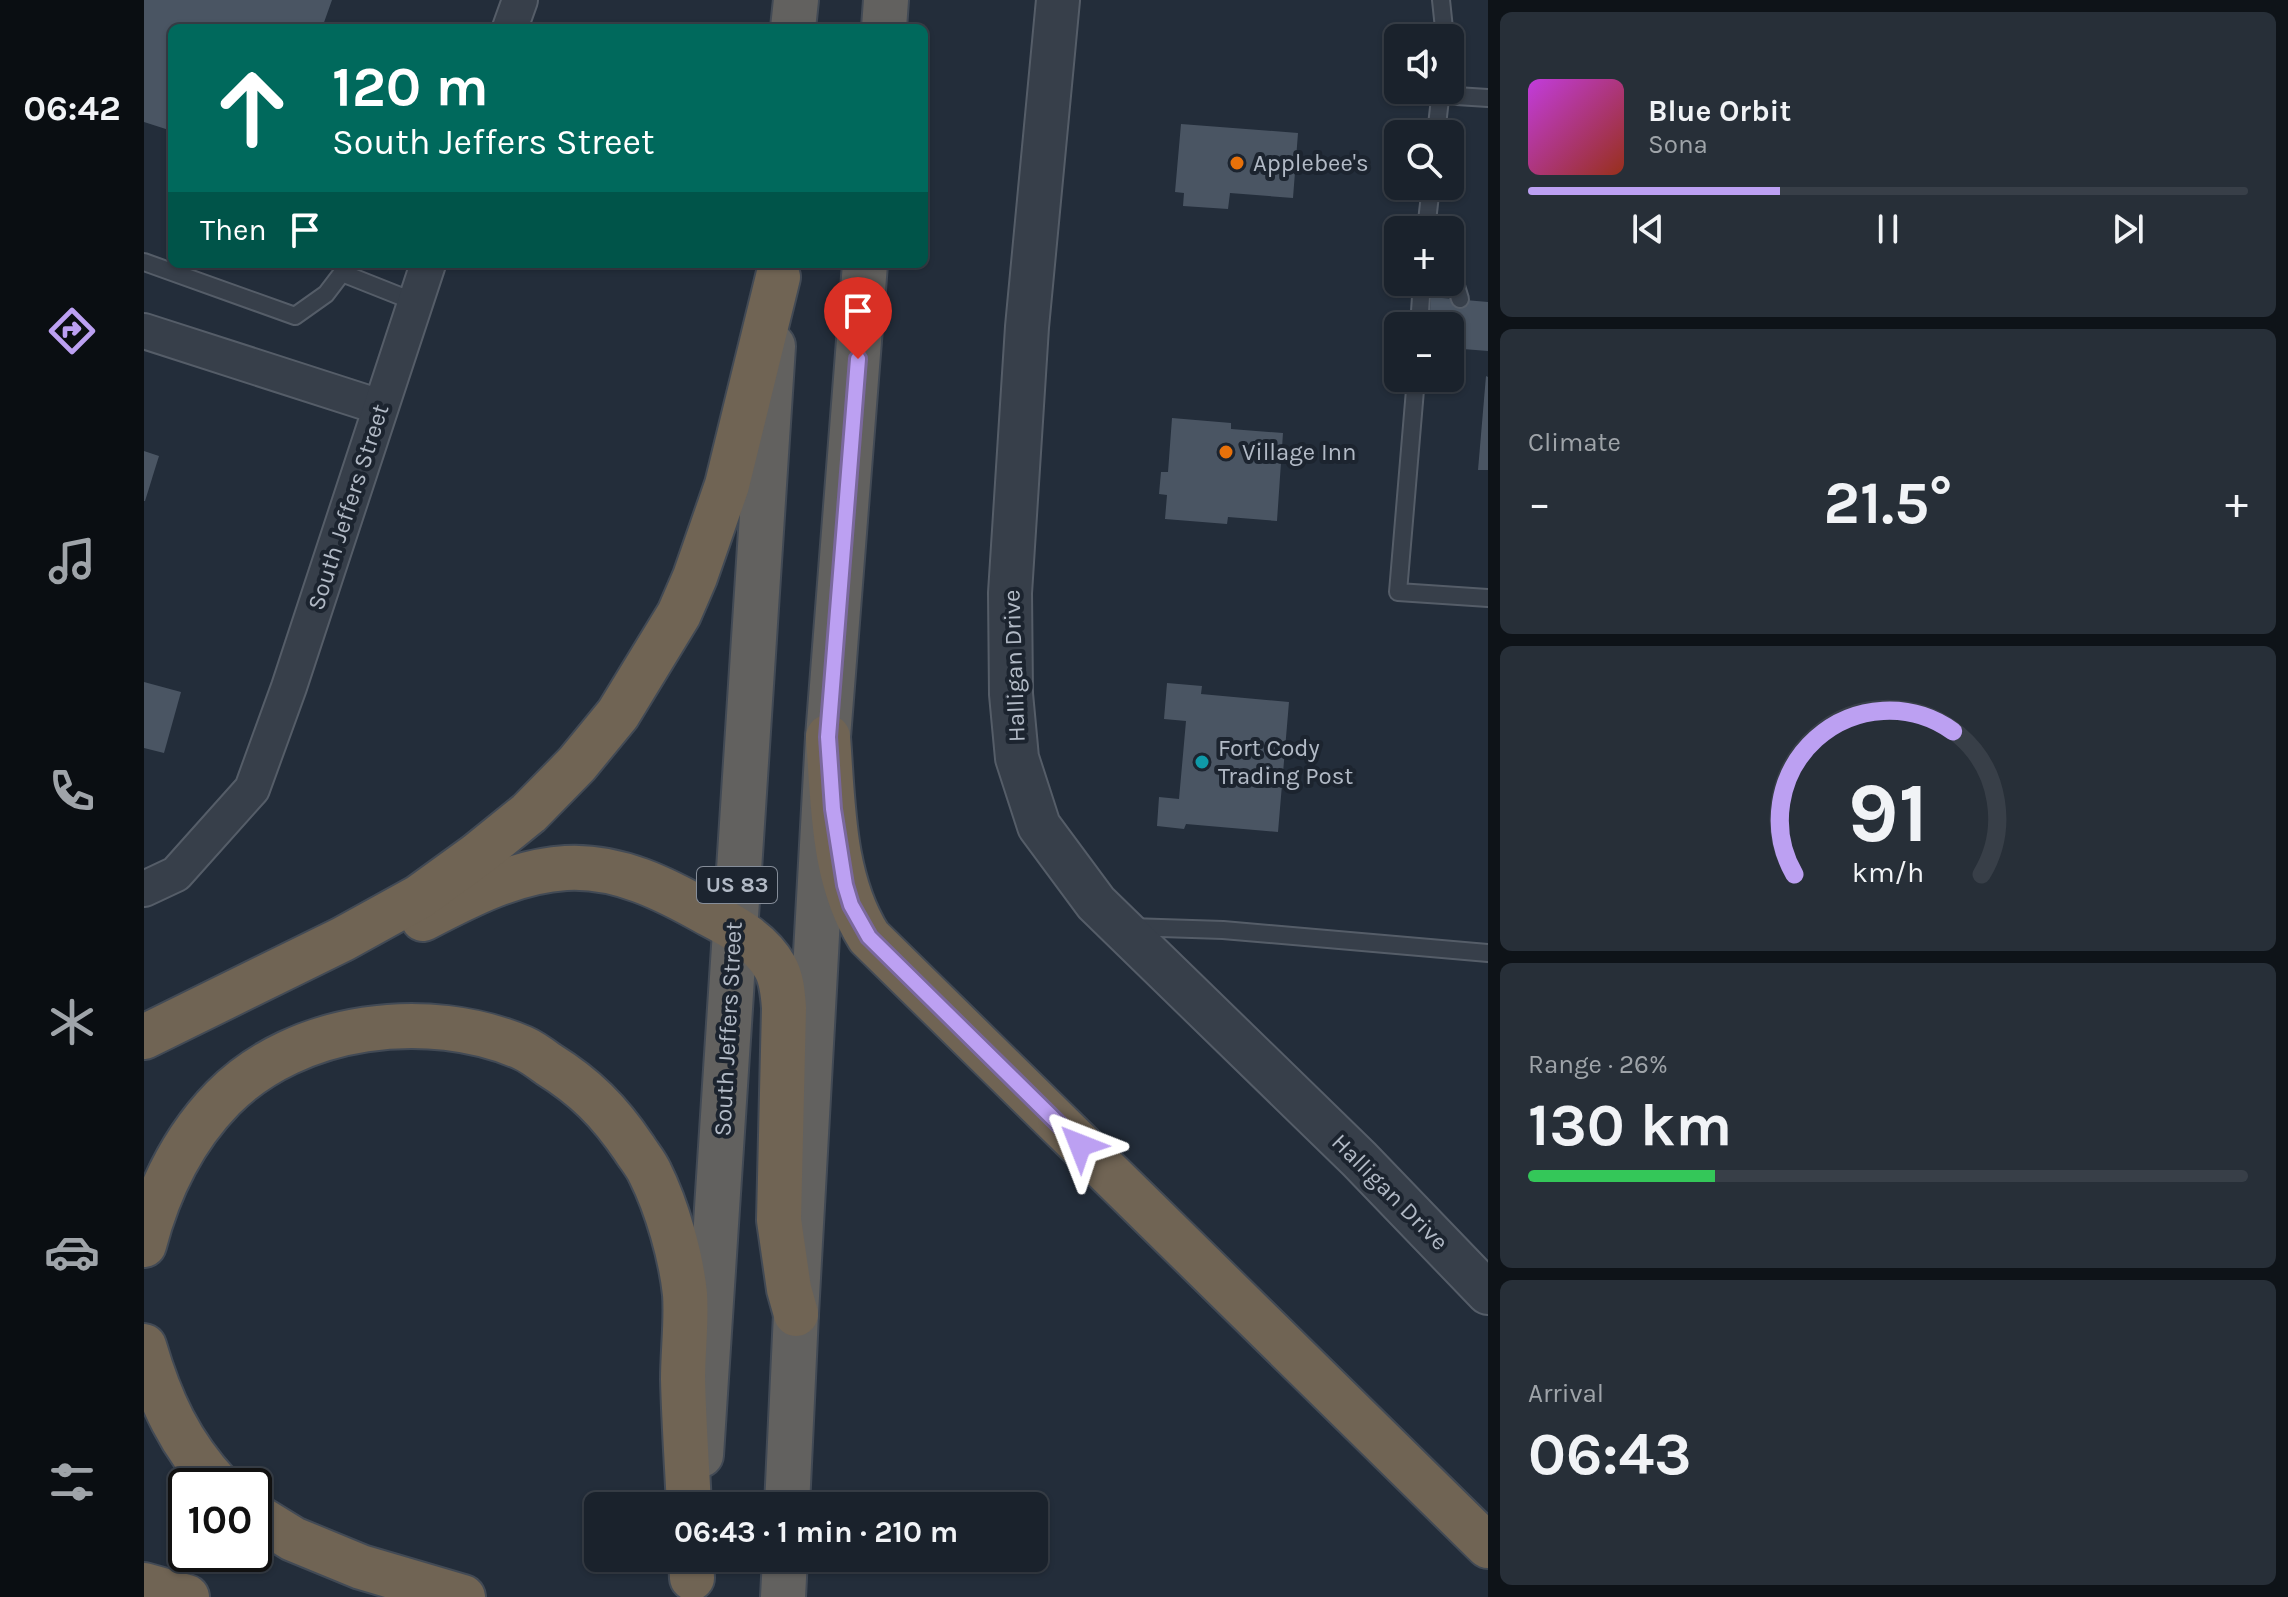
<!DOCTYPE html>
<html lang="en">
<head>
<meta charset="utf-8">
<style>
  :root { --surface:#1a222c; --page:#272f38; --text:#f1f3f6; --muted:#9fa4a9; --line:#383f48; --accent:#bca0f2 }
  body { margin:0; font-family:Karla,sans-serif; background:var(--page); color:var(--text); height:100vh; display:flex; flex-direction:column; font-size:30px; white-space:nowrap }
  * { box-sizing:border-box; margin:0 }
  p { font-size:26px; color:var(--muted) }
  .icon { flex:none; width:44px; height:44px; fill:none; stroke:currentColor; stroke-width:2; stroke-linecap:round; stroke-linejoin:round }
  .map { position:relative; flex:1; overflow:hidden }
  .drawer { display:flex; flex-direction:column; gap:12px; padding:12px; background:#0e1318; width:800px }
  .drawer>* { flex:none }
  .guide { position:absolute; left:24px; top:24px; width:760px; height:244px; border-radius:12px; box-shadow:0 2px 6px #0004,0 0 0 2px var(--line); background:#00695c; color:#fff; overflow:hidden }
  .tools { position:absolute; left:1240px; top:24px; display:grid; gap:16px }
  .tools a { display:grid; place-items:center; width:80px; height:80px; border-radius:12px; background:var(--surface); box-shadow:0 2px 6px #0004,0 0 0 2px var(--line); font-size:40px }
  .speed { position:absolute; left:24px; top:1468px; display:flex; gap:16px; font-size:40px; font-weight:700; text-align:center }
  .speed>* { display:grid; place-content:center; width:104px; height:104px; border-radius:50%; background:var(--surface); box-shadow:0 2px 6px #0004,0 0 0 2px var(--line); line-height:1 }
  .speed .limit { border:4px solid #111; border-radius:12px; background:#fff; color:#111 }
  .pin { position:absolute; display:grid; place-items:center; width:68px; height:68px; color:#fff; margin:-82px -34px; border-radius:50% 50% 50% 0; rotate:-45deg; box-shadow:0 0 8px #0007 }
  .pin .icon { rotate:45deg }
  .me { position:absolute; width:88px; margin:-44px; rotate:315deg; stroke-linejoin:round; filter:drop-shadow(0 0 6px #0008) }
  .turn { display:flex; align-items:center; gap:28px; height:168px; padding:0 32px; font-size:36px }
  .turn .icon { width:104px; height:104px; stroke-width:2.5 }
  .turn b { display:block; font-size:56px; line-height:68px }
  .then { display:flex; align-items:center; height:76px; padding:0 32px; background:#0003; gap:16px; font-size:30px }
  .big { font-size:60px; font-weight:700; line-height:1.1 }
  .drawer .tile { flex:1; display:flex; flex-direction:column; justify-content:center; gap:12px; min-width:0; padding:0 28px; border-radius:12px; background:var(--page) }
  .drawer .dial { align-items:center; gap:0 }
  .dial svg { height:208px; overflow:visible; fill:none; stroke:var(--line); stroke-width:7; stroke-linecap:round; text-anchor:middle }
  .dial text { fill:var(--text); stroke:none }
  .song { display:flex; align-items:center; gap:24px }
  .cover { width:96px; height:96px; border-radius:12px; background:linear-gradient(135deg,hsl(290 70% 55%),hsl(10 70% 35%)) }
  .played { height:8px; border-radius:4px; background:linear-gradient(90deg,var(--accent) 35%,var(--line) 35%) }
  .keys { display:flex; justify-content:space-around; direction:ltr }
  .heat { display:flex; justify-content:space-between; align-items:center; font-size:44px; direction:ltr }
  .charge { height:12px; border-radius:6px; background:linear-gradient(90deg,#34c759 26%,var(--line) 0) }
  .trip { position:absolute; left:440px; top:1492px; width:464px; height:80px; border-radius:12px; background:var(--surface); box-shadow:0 2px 6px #0004,0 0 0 2px var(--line); font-weight:700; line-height:80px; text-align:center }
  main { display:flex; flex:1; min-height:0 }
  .tab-bar { display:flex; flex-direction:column; width:144px; justify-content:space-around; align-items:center; background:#0a0e12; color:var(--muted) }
  .tab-bar .icon { width:56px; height:56px }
  .tab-bar .selected { color:var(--accent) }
  .tab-bar b { font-size:36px; color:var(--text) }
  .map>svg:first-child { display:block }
</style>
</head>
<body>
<main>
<nav class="tab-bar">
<b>06:42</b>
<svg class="icon selected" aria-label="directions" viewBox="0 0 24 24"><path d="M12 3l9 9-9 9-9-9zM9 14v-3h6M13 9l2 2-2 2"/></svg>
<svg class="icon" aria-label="music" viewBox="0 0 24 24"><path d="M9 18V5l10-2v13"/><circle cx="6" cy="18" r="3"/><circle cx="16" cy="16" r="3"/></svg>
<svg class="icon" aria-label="phone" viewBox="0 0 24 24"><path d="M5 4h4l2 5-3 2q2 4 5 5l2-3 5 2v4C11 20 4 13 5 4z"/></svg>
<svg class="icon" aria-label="climate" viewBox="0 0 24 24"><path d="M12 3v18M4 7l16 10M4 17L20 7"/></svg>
<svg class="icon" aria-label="car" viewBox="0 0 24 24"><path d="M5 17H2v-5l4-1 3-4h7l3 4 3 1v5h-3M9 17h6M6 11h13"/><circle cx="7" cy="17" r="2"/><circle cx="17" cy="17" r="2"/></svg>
<svg class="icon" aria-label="filters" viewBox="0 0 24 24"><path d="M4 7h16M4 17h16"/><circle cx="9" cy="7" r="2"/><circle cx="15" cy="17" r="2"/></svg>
</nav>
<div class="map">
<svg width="1344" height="1597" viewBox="0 0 1344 1597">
  <rect width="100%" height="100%" fill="#232d3a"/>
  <!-- building -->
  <g fill="#4a5563">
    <path d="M0 0H188L178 28H28V131L0 122Z"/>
    <path d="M1037 124 1154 133 1149 198 1086 193 1084 209 1039 206 1040 193 1031 192Z"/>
    <path d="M1287 297 1344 302V351L1306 348V326H1285Z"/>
    <path d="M1342 376 1344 377V470H1334Z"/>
    <path d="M1028 418 1087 423V429L1139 433 1133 521 1084 517 1083 524 1021 519 1023 495 1015 494 1017 472H1024Z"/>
    <path d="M0 451 15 456 1 501H0Z"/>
    <path d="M0 682 37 692 20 753 0 748Z"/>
    <path d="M1023 683 1058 686 1057 694 1145 702 1134 832 1042 824 1040 829 1013 826 1015 797 1035 799 1042 721 1020 719Z"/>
  </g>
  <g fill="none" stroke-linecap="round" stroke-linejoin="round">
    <defs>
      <g id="service">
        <path d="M1297 0 1301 38"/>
        <path d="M1297 95 1344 98"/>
        <path d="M1292 134 1297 90"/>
        <path d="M1282 230 1287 186"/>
        <path d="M0 262 151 316 182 294 198 273 271 302"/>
        <path d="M1306 272 1308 273 1316 299"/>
        <path d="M1275 326 1278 282"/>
        <path d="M1306 358 1311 348"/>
        <path d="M1272 378 1254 592 1344 598"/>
        <path d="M986 927 1079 930 1344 953"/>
      </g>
      <g id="minor">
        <path d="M366 28 376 0"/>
        <path d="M0 331 236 407"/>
        <path d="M0 889 32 874 108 789 145 687 284 264"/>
      </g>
      <path id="tertiary" d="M914 0 883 327 866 593 867 694 873 758 895 826 952 903 1215 1159 1344 1293"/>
      <g id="trunk">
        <path d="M649 28 652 0"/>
        <path d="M740 28 742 0"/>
        <path d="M557 1455 629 346"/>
        <path d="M643 1506 652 1314 684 737 721 264"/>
        <path d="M639 1597 641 1558"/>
      </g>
      <g id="motorway">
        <path d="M684 737C689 803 688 878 725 937L1344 1546"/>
        <path d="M279 919C323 896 371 871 422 868 474 865 521 889 565 914 590 927 617 942 631 967 638 979 639 994 640 1008L635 1220 645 1289 652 1314"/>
        <path d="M0 1037 199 939 275 897 333 855 385 813 433 764 474 714 535 614 551 577 583 485 634 277"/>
        <path d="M0 1245C14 1191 39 1139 79 1098 153 1023 284 1007 379 1048 388 1052 396 1058 404 1064 441 1087 465 1111 490 1148 495 1156 502 1164 506 1173 523 1207 537 1256 541 1294 543 1322 539 1351 539 1379 540 1421 543 1464 545 1506"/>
        <path d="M0 1346C16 1401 36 1444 75 1486"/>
        <path d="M110 1515 149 1539 217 1567 319 1597"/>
        <path d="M547 1558 548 1578"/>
        <path d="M0 1585 43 1597"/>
      </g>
    </defs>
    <!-- service casing -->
    <use href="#service" stroke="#555d68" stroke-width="20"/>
    <!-- minor casing -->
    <use href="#minor" stroke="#555d68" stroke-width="38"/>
    <!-- tertiary casing -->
    <use href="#tertiary" stroke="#555d68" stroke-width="46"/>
    <!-- trunk casing -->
    <use href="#trunk" stroke="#424a55" stroke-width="48"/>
    <!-- motorway casing -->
    <use href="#motorway" stroke="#424a55" stroke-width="48"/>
    <!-- service -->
    <use href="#service" stroke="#373f4a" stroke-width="16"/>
    <!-- minor -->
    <use href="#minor" stroke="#373f4a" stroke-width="34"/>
    <!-- tertiary -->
    <use href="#tertiary" stroke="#373f4a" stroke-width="42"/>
    <!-- trunk -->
    <use href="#trunk" stroke="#62615f" stroke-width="44"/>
    <!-- motorway -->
    <use href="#motorway" stroke="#706454" stroke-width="44"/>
  </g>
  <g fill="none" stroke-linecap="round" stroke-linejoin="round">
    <defs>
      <path id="route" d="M714 359 684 737 689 809 701 885 707 905 725 937 936 1145"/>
    </defs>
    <!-- route casing -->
    <use href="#route" stroke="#7a689d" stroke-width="20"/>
    <!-- route -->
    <use href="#route" stroke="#bca0f2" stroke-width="14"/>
  </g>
  <!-- markers -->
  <g fill="#e8710a" stroke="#1c242f" stroke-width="3">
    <circle cx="1093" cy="163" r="8"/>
    <circle cx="1082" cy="452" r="8"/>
  </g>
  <circle fill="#0f9aa8" stroke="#1c242f" stroke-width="3" cx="1058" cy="762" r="8"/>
  <g text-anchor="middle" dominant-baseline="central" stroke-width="8" stroke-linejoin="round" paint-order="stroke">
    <!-- shield labels -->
    <rect fill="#1c242f" stroke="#858d99" stroke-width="2" x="553" y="867" width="80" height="36" rx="6"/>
    <g font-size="22" font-weight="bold" fill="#b2bac6">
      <text x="593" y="885">US 83</text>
    </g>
    <!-- poi labels -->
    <g font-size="24" fill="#b2bac6" stroke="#1c242f" text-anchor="start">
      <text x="1109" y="163">Applebee's</text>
      <text x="1098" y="452">Village Inn</text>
      <text x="1074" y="748">Fort Cody<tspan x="1074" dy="28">Trading Post</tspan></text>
    </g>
    <!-- street labels -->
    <g font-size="24" fill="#b2bac6" stroke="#1c242f">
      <text transform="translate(204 507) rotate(-72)">South Jeffers Street</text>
      <text transform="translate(870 666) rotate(-92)">Halligan Drive</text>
      <text transform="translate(584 1029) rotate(-87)">South Jeffers Street</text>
      <text transform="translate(1246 1192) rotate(45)">Halligan Drive</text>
    </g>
  </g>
</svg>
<div class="tools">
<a><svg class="icon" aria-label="sound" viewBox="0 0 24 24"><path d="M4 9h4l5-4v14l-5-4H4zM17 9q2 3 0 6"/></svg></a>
<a><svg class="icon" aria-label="search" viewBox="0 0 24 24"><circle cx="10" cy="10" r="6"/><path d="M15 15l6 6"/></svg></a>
<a>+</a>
<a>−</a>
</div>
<div class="speed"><div class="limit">100</div></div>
<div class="pin" style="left:714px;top:359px;background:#d93025"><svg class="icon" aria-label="arrive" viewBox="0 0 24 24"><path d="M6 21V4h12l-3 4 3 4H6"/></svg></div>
<svg class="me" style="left:936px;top:1145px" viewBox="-20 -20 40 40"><path d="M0-17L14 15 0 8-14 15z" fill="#bca0f2" stroke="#fff" stroke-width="4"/></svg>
<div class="trip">06:43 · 1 min · 210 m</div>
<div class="guide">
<div class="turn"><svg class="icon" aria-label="ahead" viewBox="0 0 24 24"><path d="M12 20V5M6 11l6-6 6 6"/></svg><div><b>120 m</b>South Jeffers Street</div></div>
<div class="then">Then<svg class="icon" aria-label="arrive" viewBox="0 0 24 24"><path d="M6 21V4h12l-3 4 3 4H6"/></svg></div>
</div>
</div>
<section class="drawer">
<div class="tile">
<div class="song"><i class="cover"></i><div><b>Blue Orbit</b><p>Sona</p></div></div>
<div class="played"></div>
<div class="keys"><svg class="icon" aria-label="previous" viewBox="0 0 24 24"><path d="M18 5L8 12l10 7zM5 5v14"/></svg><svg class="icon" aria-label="pause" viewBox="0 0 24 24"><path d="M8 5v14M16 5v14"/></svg><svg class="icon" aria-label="next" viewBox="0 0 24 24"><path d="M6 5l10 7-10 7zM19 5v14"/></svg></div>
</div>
<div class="tile"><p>Climate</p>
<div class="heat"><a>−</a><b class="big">21.5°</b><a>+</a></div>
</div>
<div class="tile dial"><svg viewBox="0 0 100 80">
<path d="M14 69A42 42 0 1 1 86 69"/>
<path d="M14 69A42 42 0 0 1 75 14" stroke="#bca0f2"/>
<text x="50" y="56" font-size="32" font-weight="700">91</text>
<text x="50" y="72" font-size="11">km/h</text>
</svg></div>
<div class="tile"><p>Range · 26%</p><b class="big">130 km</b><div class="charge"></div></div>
<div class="tile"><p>Arrival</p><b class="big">06:43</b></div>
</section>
</main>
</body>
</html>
